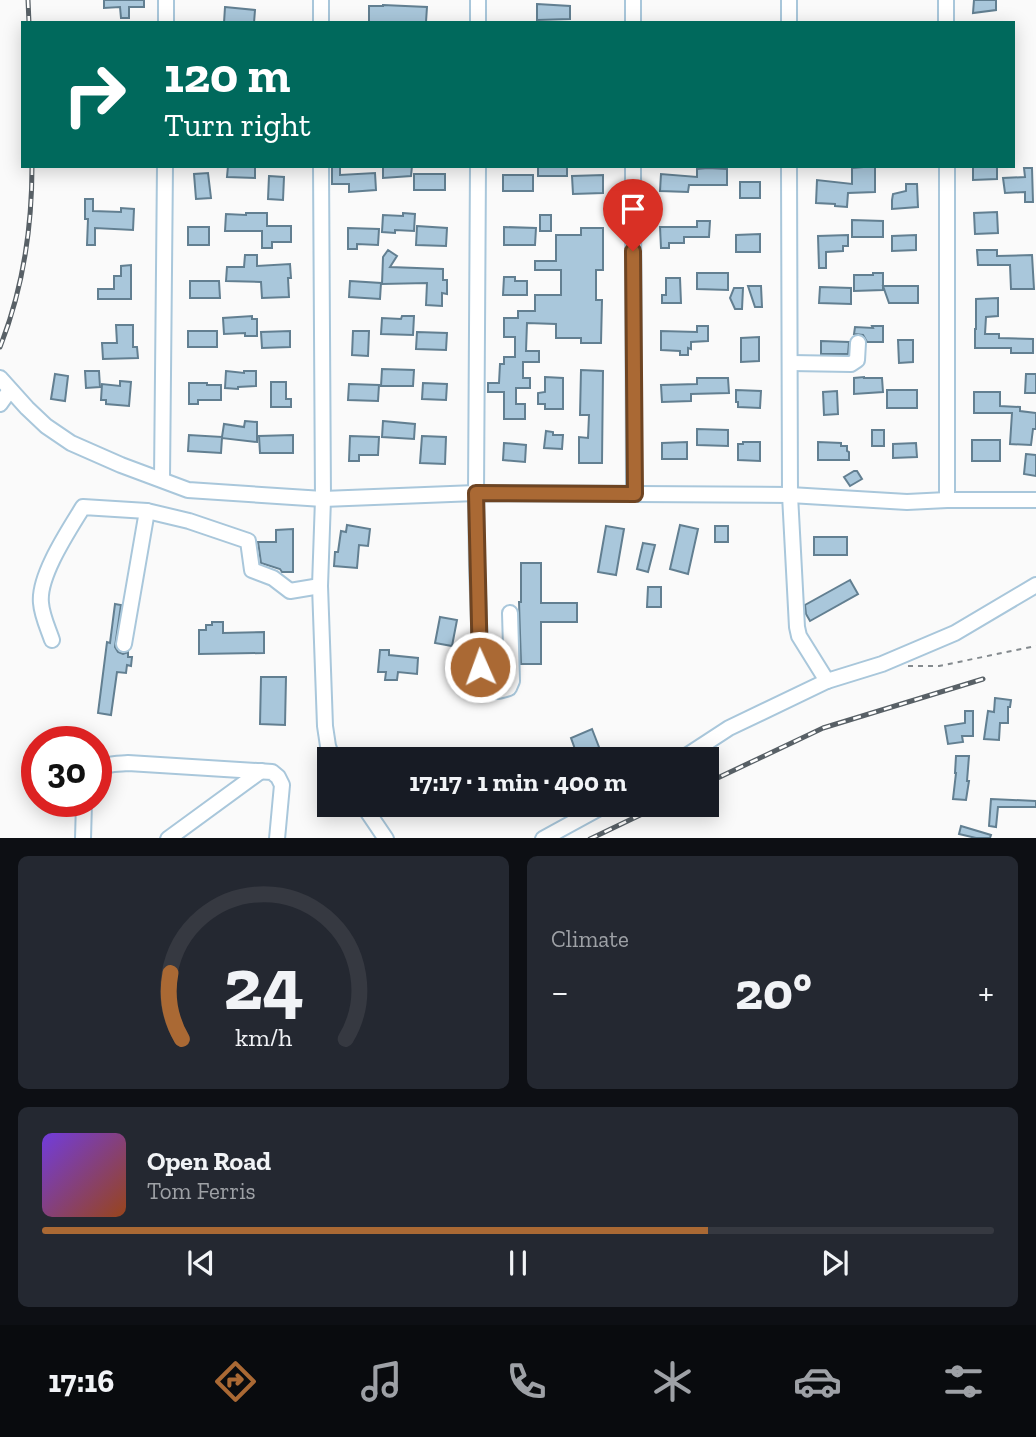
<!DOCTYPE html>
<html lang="en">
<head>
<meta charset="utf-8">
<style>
  :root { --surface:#171b24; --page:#242831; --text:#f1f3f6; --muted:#9ea1a6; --line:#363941; --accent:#aa6934 }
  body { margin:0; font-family:"Zilla Slab",serif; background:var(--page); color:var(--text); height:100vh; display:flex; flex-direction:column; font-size:26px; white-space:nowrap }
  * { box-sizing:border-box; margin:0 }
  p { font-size:23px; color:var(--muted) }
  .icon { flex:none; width:38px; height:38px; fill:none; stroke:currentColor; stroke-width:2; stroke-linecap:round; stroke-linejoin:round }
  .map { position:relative; height:838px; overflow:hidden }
  .side { display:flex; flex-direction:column; gap:18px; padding:18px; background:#0d0f14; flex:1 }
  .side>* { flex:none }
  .banner { position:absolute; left:21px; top:21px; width:994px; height:147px; border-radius:0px; box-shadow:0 4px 18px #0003; background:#00695c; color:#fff; overflow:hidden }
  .speed { position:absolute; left:21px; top:726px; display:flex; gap:14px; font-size:35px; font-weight:700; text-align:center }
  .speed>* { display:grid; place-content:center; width:91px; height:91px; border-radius:50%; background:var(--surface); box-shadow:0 4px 18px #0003; line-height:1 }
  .speed .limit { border:10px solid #d22; background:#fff; color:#111 }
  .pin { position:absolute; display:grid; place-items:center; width:60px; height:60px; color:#fff; margin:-72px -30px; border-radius:50% 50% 50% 0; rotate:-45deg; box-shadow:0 0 7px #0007 }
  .pin .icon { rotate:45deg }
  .me { position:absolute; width:77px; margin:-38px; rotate:358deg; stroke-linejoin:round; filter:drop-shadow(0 0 5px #0008) }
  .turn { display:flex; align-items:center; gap:24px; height:147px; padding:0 28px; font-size:32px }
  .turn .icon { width:91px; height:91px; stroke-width:2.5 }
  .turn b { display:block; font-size:49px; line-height:60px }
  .big { font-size:52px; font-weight:800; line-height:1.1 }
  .side .widget { flex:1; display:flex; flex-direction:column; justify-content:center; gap:10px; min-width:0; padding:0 24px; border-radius:10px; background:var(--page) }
  .side .dial { align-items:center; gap:0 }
  .dial svg { height:182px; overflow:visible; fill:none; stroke:var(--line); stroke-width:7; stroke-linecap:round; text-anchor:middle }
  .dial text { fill:var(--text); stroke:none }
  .song { display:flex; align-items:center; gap:21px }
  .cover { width:84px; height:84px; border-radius:10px; background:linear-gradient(135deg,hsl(260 70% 55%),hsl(20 70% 35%)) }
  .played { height:7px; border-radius:4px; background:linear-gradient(90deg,var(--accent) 70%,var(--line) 70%) }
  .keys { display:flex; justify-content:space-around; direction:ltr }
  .heat { display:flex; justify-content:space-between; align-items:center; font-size:38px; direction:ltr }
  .side .tiles { flex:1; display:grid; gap:18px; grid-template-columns:1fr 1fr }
  .widget:last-child { grid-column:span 2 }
  .trip { position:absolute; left:317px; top:747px; width:402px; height:70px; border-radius:0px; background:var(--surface); box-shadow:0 4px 18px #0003; font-weight:800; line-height:70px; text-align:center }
  .tab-bar { display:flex; height:112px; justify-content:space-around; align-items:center; background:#090b0e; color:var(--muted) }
  .tab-bar .icon { width:49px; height:49px }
  .tab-bar .on { color:var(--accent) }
  .tab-bar b { font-size:32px; color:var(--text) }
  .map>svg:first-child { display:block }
</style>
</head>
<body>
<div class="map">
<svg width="1036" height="839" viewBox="0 0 1036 839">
  <rect width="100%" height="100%" fill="#fafafa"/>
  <!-- building -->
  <g fill="#a9c7db" stroke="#627f91" stroke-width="2">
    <path d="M104 0H144V7H129V18H121L120 7 104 8Z"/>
    <path d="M974 0H996V10L973 13Z"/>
    <path d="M537 4 570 6V19L537 20Z"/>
    <path d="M383 5 427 7 426 22 369 23V6H383Z"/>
    <path d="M225 7 255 10 254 23H224Z"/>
    <path d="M228 166H255V178L227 177Z"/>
    <path d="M332 166H340V175L375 173 376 190 349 192V184H332Z"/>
    <path d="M383 166H412L411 176 383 178Z"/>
    <rect x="538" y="166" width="29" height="10"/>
    <path d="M875 166V192L848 193 847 207 835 206V204L816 203 817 180 852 184V168Z"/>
    <path d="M973 166H997V179L973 180Z"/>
    <path d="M708 168 727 169V185H689L688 192 660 191 661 174 697 177V169Z"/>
    <path d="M1024 168H1032L1033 202H1025V192L1005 193 1003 178 1025 177Z"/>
    <path d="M208 173 211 198 196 199 194 174Z"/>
    <rect x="414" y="174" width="31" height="16"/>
    <rect x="503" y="175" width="30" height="16"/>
    <path d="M603 175V193L573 194 572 176Z"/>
    <path d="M269 176 284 177 283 200 268 199Z"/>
    <rect x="740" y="182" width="20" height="16"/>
    <path d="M906 184H917L918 207 892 209V200L893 194 906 191Z"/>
    <path d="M85 199H93V211L121 212V208L134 209 133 230 95 228V245H87L88 219H85Z"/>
    <path d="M997 212 998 233 975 234 974 213Z"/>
    <path d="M246 213H267V226H291V242H272V248H262V231H225L226 214 246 215Z"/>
    <path d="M403 213 415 214 414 231 395 230V233L382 232 383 215 403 216Z"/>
    <rect x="540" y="215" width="11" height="16"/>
    <path d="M852 220 883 221V237H852Z"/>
    <path d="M697 221H710L709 237H684V243H669V248H661L660 227H697Z"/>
    <path d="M417 226 447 228 446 246 416 245Z"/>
    <rect x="188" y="227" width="21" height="18"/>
    <path d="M504 227 536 228 535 245H504Z"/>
    <path d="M348 228 379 229 378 245 357 244V249H348Z"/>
    <path d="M581 228H603V270H596V300H602L601 343H581V338H556V324L527 323 526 351H539V362H523V378H530V388H516V404H525V419H504V392H488V383H499L500 364H504V357H515V337H504V318H518V311H535V295H561V270H535V261H556V235H581Z"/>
    <path d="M760 234V252H736V235Z"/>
    <path d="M848 235V246H843V251L826 252V268H819L818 236Z"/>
    <path d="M916 235V250L892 251V236Z"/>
    <path d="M388 250 397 256 390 267 443 269V280H447V294L442 293V306L426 305 427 283 382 284 383 257Z"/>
    <path d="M977 250H997V256L1032 255 1034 289H1011L1010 265H978Z"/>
    <path d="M245 255H257V266L290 264 291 278H288L289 297 262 298 261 282 226 281 227 267H244Z"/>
    <path d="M131 265V299H98V289H114V276H121V266Z"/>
    <path d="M697 273H728V290L697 289Z"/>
    <path d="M873 273H883V290L854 291V275H873Z"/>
    <path d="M504 277H515V281H527V295H503Z"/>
    <path d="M666 278H680L681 303H662V295H666Z"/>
    <path d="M190 281H219L220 298H190Z"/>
    <path d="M350 281 381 283 380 299 349 297Z"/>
    <path d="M748 286H761L762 307H755Z"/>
    <path d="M883 286H918V303H889Z"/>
    <path d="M820 287 851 288V304L819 303Z"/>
    <path d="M734 288H743L742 309H735L730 298Z"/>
    <path d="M998 298V316L986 317 985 334H999V338L1033 339V353H1011V348H975V329H976V299Z"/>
    <path d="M252 316V319H257V336H245V333L224 334 223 318Z"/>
    <path d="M402 316H414L413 335 381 334 382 318 401 319Z"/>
    <path d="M116 325H133V347H137L138 358 103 359 102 343H117Z"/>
    <path d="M697 326H708V341L691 342V349L688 348V355H680V351L661 350V331L697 332Z"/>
    <path d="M872 326H883V342H867L863 335 854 334 855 327 873 328Z"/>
    <rect x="188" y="331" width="29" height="16"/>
    <path d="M290 331V347L262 348 261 332Z"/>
    <path d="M353 331H369L368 356 352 355Z"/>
    <path d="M417 332 447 333 446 350 416 349Z"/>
    <path d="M759 337V361L741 362V338Z"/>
    <path d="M898 340H913V362L899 363Z"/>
    <path d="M821 341 849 342 848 354H821Z"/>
    <path d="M382 369 414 370 413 386H381Z"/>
    <path d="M581 370 603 371 602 463H579V437L588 438 589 415H580Z"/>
    <path d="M85 371H99L100 387 86 388Z"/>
    <path d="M226 371 244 373V371H256V386L238 387V389L225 388Z"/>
    <path d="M55 374 68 376 65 401 51 399Z"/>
    <path d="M1026 374H1036V393H1025Z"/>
    <path d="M545 377 563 378V409H545V404H538V393L545 392Z"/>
    <path d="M864 377V378H882L883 392 854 394V378Z"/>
    <path d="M697 378H728L729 393 691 394V401L662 402 661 385 697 384Z"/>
    <path d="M120 381 131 382 129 406 106 404V400H101L102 384 120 386Z"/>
    <path d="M271 382H286V399H291V407H271Z"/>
    <path d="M189 383H207V385H221V400H198V404H189Z"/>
    <path d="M423 383 447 384 446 400 422 399Z"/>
    <path d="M349 384 379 385 378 401 348 400Z"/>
    <path d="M736 390 761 391 760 408 738 407V402H736Z"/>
    <rect x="887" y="390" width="30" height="18"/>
    <path d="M837 391 838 414 824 415 823 392Z"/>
    <path d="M974 392H1000V406L1020 407V411L1036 413V429H1033L1031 445 1010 444 1012 413H974Z"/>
    <path d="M245 421 257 422V442L222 438 221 453 188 451 189 435 222 437 224 424 244 427Z"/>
    <path d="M383 421 415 424 414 439 382 437Z"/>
    <path d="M697 429 728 430V446L697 445Z"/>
    <rect x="872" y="430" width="12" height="16"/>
    <path d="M546 431 553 432V435H563L562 449 544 448Z"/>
    <path d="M293 435V453H260L259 436Z"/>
    <path d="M350 436 379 437 378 455H359V461H349Z"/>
    <path d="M422 436 446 437 445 464 420 463Z"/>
    <rect x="972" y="440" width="28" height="21"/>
    <path d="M687 442V459H662V443Z"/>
    <path d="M743 442H760V461L738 460V444H743Z"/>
    <path d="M818 442 841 443V446H847V451L849 452V460H818Z"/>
    <path d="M504 443 526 445 525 462 503 460Z"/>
    <path d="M916 443 917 457 893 458V444Z"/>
    <path d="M1026 454 1036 455V476L1024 474Z"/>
    <path d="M854 471H857L862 479 850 486 844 477Z"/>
    <path d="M347 525 370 529 368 546 359 545 357 568 334 566 335 552H338L341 531 346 532Z"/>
    <path d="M680 525 698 529 688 574 670 569Z"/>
    <path d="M606 526 624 529 616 575 598 572Z"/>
    <rect x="715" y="526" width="13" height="16"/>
    <path d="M293 529V572H282L280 569 261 563 258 542H276V530Z"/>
    <rect x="814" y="537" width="33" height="18"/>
    <path d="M643 543 655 545 648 572 637 569Z"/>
    <path d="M521 563H541V603H577V622H541V664H521L519 602H521Z"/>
    <path d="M850 580 858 594 810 621 806 614 805 605Z"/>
    <path d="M648 587H661V607H647Z"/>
    <path d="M115 604 121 605 115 647 118 652 123 654 128 652V657H132L131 666 127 665 126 673 117 672 111 715 98 713 107 642 110 643Z"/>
    <path d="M440 617 457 620 452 646 435 643Z"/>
    <path d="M212 622H223V633L264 632V653L199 654V630H206V625H212Z"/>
    <path d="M380 650H389V655L418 658 417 674 398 672 397 680H385L386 672H378Z"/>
    <path d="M261 677H286L285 725 260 724Z"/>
    <path d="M995 698 1011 700 1010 707H1008V723H1000L999 740 984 739 988 711 994 712Z"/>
    <path d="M965 711H973V736H962L963 742 948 744 945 726 965 723Z"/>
    <path d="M592 729 604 760H579L571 738Z"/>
    <path d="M956 756H969L967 781H969L966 800 953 799 956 773H955Z"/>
    <path d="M991 799 1036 801V807H998L996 827 989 826Z"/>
    <path d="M961 826 991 835 990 838H976L959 834Z"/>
  </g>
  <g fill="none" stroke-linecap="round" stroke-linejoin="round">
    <defs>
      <g id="minor">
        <path d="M321 0V23"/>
        <path d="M946 0V23"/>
        <path d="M166 23V0"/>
        <path d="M478 23V0"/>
        <path d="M633 23V0"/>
        <path d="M789 23V0"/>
        <path d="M321 166 323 499 320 586 325 726 328 746 333 760"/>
        <path d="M478 166 476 493 477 565 481 680 484 689C493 693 500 691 509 688L512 681 510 613"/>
        <path d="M633 166 634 494"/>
        <path d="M789 166 790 495 797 627 799 636 827 681"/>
        <path d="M947 166V500"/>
        <path d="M791 363 851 364 857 360 858 343"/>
        <path d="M0 378 27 408 46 426 71 443 121 465 188 490 323 499 476 493 790 495 907 502 947 500H1036"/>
        <path d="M0 404 10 390"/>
        <path d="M162 479 165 166"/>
        <path d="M52 640C48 628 42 616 41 603 38 576 69 530 83 507L147 511 189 521 248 541 252 570 273 578 290 591 320 586"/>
        <path d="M124 644 147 511"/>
        <path d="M680 760 729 728 827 681 882 664 955 633 1036 585"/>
        <path d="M96 771C105 763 116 764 128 763L272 772 278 777 282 785 277 839"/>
        <path d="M363 805 386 839"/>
        <path d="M83 839 84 802"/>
        <path d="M168 839 261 771"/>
        <path d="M543 839 605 805"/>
      </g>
    </defs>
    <!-- minor casing -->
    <use href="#minor" stroke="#a9c7db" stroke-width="18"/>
    <!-- path -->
    <path stroke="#848a8e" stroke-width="2" stroke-dasharray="5 5" stroke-linecap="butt" d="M908 666H939L1036 646"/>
    <!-- minor -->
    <use href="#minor" stroke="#fff" stroke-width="14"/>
    <defs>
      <g id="rail">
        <path d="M28 0 29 23"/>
        <path d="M0 347C23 289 32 228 32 166"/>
        <path d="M707 783 823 728 983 679"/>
        <path d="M590 839 661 805"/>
      </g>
    </defs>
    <!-- rail casing -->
    <use href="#rail" stroke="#586066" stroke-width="5"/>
    <!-- rail -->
    <use href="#rail" stroke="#fff" stroke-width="2.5" stroke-dasharray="8" stroke-linecap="butt"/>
  </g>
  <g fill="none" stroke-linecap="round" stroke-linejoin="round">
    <defs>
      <path id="route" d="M480 667 476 493 635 494 633 251"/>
    </defs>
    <!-- route casing -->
    <use href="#route" stroke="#6e4422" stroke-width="18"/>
    <!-- route -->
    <use href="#route" stroke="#aa6934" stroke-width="12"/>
  </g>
</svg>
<div class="speed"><div class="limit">30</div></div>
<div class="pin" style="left:633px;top:251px;background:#d93025"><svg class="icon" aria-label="arrive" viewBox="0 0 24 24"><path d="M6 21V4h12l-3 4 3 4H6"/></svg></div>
<svg class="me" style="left:480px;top:667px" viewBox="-20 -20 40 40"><circle r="17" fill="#aa6934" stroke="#fff" stroke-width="3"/><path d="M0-11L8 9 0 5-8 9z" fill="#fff"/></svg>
<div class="trip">17:17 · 1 min · 400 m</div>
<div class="banner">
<div class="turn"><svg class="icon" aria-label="right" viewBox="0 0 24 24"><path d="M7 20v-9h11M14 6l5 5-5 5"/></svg><div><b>120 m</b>Turn right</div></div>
</div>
</div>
<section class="side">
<div class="tiles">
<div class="widget dial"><svg viewBox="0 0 100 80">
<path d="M14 69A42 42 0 1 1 86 69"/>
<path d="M14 69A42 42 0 0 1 9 40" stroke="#aa6934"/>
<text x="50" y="56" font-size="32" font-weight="700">24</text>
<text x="50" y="72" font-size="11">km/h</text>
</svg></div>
<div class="widget"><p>Climate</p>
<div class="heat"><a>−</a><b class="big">20°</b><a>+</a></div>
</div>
<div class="widget">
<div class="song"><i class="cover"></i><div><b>Open Road</b><p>Tom Ferris</p></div></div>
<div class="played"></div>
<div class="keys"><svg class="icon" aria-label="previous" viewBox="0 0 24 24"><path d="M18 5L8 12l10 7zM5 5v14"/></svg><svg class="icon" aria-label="pause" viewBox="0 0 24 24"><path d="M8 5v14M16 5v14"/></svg><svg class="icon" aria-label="next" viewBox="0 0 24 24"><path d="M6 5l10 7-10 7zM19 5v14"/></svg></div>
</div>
</div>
</section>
<nav class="tab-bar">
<b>17:16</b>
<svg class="icon on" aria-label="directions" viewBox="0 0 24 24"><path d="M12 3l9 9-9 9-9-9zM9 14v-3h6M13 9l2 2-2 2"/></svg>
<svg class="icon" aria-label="music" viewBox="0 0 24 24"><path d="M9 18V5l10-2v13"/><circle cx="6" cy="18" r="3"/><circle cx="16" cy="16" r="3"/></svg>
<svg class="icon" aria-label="phone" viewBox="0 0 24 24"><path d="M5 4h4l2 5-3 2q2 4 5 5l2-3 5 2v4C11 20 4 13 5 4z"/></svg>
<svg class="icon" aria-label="climate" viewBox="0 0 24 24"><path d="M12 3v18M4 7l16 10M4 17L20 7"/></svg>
<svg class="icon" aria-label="car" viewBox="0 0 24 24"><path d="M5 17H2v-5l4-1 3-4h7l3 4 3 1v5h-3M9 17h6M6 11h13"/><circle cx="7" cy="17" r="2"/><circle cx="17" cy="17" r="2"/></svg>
<svg class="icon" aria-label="filters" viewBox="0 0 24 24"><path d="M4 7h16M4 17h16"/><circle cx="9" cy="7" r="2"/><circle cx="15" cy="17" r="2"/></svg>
</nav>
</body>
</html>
